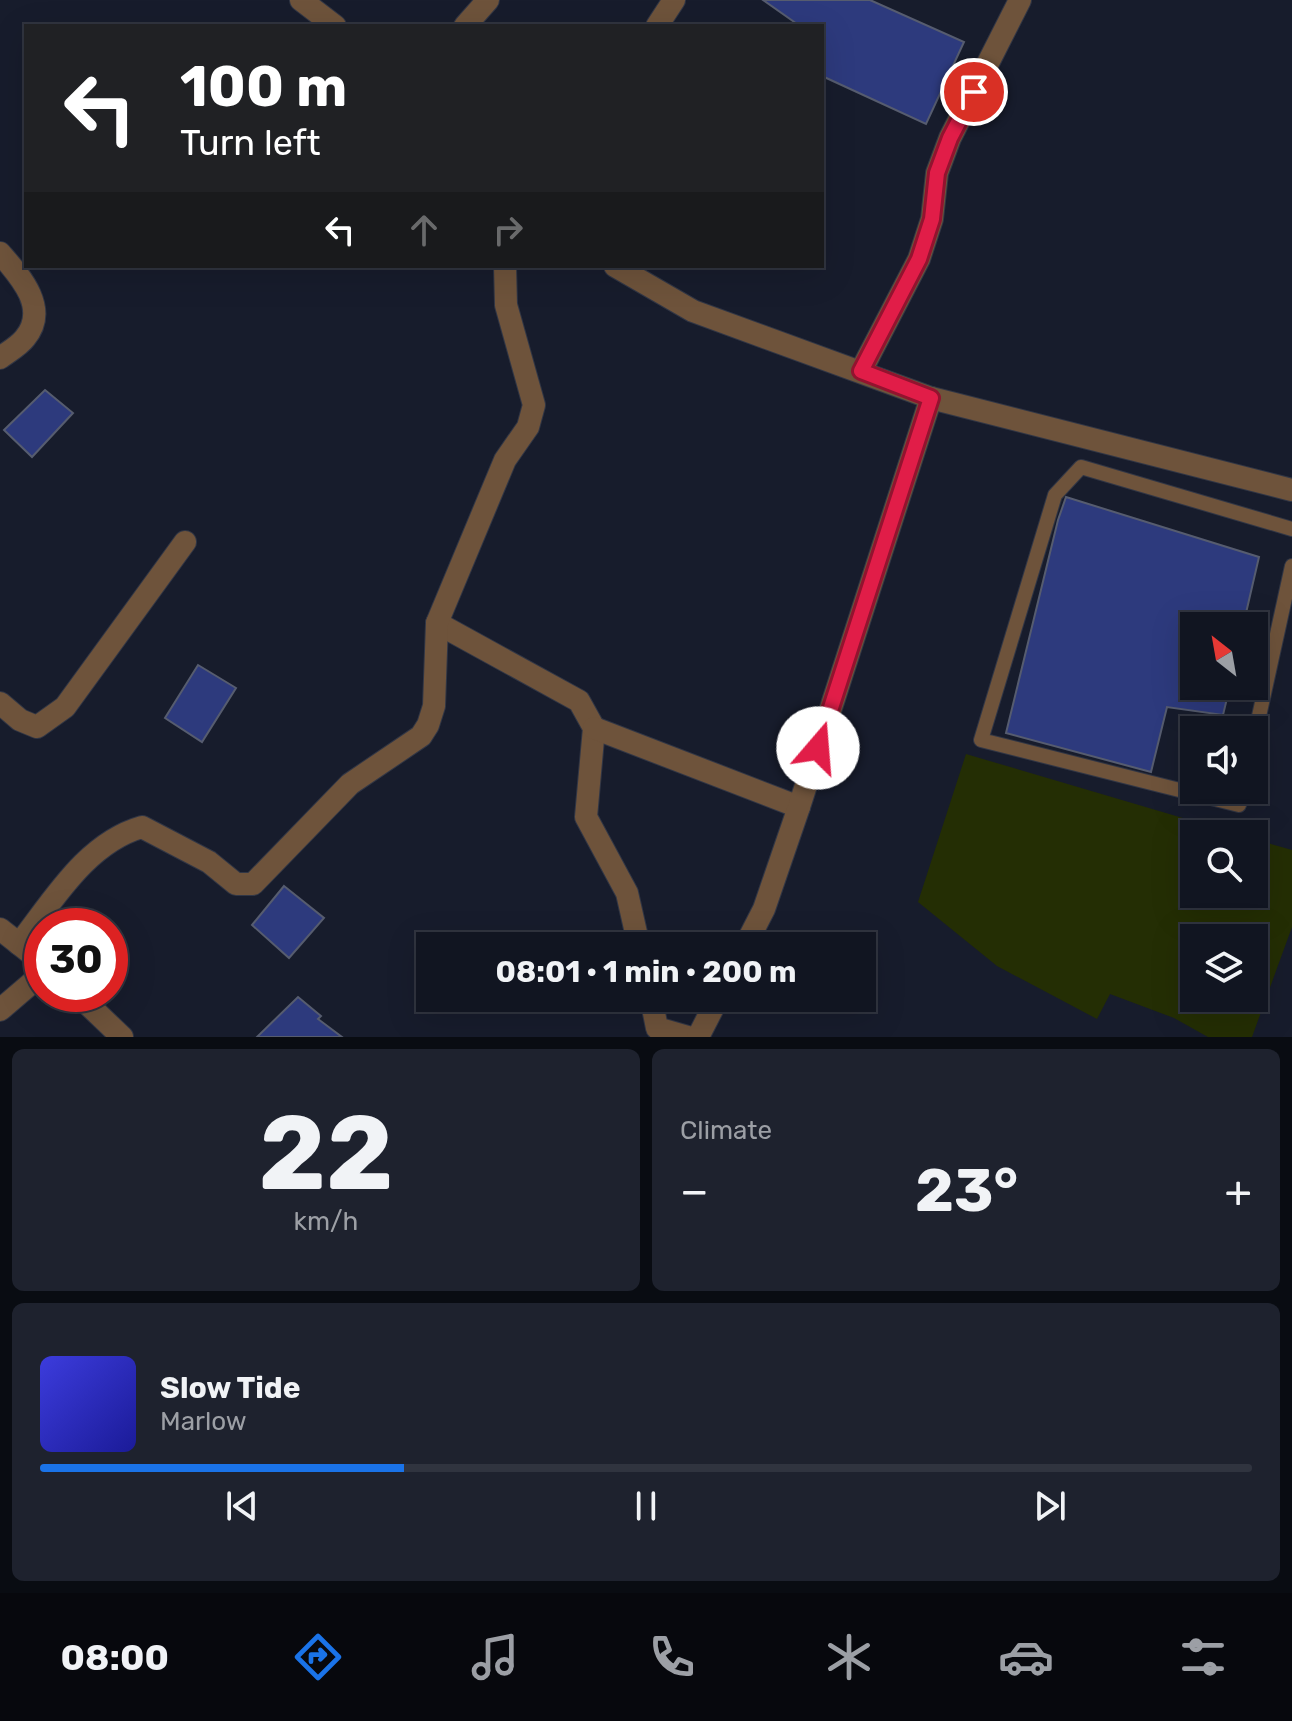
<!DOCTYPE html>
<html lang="en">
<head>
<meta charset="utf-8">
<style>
  :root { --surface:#111521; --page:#1e222e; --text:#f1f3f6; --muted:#9c9fa5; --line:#30343f; --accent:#1a73e8 }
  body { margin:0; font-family:Rubik,sans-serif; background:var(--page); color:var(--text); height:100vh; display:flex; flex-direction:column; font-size:30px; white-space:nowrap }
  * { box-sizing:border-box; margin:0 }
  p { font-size:26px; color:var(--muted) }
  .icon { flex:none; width:44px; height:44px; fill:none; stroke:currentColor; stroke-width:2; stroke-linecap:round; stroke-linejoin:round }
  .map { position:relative; height:1037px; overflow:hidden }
  .panel { display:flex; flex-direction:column; gap:12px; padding:12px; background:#090c12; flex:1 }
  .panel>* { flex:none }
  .banner { position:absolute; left:24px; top:24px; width:800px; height:244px; border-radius:0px; box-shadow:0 8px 32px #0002,0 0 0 2px var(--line); background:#202124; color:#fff; overflow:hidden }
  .needle { width:52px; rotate:329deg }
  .tools { position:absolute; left:1180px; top:612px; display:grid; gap:16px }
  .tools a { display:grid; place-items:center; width:88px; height:88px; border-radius:0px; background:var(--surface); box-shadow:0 8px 32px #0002,0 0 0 2px var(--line); font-size:40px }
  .speed { position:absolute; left:24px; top:908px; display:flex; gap:16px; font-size:40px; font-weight:700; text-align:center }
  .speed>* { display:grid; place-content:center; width:104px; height:104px; border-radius:50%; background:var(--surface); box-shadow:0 8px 32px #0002,0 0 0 2px var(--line); line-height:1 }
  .speed .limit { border:12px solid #d22; background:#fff; color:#111 }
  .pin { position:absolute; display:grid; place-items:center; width:68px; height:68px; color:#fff; margin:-34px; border:4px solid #fff; border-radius:50%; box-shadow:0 2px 8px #0007 }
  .me { position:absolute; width:88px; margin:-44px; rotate:18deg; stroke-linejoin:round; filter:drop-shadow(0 0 6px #0008) }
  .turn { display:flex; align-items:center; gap:28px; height:168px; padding:0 24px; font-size:36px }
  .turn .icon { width:104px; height:104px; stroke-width:2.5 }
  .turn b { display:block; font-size:56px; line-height:68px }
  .lanes { display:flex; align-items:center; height:76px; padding:0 24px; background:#0003; justify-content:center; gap:40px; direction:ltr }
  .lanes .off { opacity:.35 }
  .big { font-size:60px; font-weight:700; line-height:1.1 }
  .panel .widget { flex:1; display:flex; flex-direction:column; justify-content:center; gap:12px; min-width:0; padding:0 28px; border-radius:12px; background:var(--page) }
  .panel .dial { align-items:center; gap:0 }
  .dial b { font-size:104px; line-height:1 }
  .song { display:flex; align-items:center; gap:24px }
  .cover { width:96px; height:96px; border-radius:12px; background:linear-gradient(135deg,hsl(240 70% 55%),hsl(240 70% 35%)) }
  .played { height:8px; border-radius:4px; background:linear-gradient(90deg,var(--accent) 30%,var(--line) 30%) }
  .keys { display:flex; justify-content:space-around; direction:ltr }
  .heat { display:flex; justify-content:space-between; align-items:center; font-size:44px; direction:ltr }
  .panel .tiles { flex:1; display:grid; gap:12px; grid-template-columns:1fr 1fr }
  .widget:last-child { grid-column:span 2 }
  .trip { position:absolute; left:416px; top:932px; width:460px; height:80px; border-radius:0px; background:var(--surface); box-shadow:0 8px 32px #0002,0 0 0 2px var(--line); font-weight:700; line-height:80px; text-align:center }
  .dock { display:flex; height:128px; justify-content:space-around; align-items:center; background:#07080d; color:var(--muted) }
  .dock .icon { width:56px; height:56px }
  .dock .active { color:var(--accent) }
  .dock b { font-size:36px; color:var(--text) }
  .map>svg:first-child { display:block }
</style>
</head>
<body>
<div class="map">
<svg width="1292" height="1037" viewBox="0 0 1292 1037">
  <rect width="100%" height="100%" fill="#171c2c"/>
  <!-- green -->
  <path fill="#242e04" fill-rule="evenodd" d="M966 754 1237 834H1194V894H1254V839L1292 850V927L1252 1037H1208L1174 1018 1110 994 1097 1019 997 966 918 902ZM1194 938H1254V998H1194Z"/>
  <!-- building -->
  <g fill="#2d3a7d" stroke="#565c6f" stroke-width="2">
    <path d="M763 0H870L964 42 926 124 822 76V26H800Z"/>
    <path d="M45 390 73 413 32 457 4 430Z"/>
    <path d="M1066 497 1259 557 1243 626H1194V686H1230L1223 715 1167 707 1151 772 1006 733 1058 520Z"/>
    <path d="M198 665 236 688 202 742 165 718Z"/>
    <path d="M284 886 324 918 289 958 252 925Z"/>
    <path d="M298 997 321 1016 318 1019 342 1037H257Z"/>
  </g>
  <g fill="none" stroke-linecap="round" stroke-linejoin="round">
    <defs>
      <g id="service">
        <path d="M1254 739 1292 566"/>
        <path d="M1243 790 1239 805 981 740 1055 495 1081 467 1292 529"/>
      </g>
      <g id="minor">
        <path d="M301 0 335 26"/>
        <path d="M465 26 488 0"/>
        <path d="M657 26 674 0"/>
        <path d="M0 253C19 275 50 308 25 338 19 346 8 352 0 358"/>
        <path d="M615 266 693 311 931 398 1292 490"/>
        <path d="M861 371 919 259 932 219 937 173 950 138 1020 0"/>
        <path d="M437 623 579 701 594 728 586 817 627 893 639 946"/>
        <path d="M0 703 20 720 37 727 65 707 185 542"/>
        <path d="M594 728 799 807"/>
        <path d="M19 944C53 901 86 843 142 827L209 862 236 884H253L350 784 421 736 428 725 434 706 437 623 505 460 528 427 534 405 506 305 505 266"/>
        <path d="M745 946 764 909 799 807 931 398"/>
        <path d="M651 998 657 1028 688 1037"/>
        <path d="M0 1010 42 974"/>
        <path d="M698 1037 718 998"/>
      </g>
      <g id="tertiary">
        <path d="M0 929 42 962"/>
        <path d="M77 994 122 1037"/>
      </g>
    </defs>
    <!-- service casing -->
    <use href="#service" stroke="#313645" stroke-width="16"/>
    <!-- minor casing -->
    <use href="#minor" stroke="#313645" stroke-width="24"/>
    <!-- tertiary casing -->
    <use href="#tertiary" stroke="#313645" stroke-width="24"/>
    <!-- service -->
    <use href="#service" stroke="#6e533b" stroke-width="14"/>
    <!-- minor -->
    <use href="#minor" stroke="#6e533b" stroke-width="22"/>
    <!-- tertiary -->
    <use href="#tertiary" stroke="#6e533b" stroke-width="22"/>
  </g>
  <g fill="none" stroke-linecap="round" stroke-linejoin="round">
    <defs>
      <path id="route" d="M818 748 931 398 861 371 919 259 932 219 937 173 950 138 974 92"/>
    </defs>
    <!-- route casing -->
    <use href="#route" stroke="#92132f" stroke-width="20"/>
    <!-- route -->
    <use href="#route" stroke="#e11d48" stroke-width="14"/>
  </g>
</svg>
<div class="tools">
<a><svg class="needle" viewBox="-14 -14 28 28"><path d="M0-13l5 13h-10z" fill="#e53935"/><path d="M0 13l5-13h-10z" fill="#9c9fa5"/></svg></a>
<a><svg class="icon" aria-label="sound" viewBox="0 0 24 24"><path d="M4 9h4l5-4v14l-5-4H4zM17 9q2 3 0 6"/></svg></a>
<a><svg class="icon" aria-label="search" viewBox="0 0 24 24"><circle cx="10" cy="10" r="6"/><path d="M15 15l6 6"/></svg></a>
<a><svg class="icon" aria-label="layers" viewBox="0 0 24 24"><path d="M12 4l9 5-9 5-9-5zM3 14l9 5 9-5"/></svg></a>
</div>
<div class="speed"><div class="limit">30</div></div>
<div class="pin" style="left:974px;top:92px;background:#d93025"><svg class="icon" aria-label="arrive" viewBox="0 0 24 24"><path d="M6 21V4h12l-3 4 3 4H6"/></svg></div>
<svg class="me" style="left:818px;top:748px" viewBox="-20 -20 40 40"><circle r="19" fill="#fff"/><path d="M0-13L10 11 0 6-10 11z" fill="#e11d48"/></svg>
<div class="trip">08:01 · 1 min · 200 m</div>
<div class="banner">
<div class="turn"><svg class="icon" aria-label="left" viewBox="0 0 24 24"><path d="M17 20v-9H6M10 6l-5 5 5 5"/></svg><div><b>100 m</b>Turn left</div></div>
<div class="lanes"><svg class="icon" aria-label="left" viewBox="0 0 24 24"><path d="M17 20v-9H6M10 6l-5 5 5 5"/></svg><svg class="icon off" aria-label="ahead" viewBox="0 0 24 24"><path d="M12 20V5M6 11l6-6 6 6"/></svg><svg class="icon off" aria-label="right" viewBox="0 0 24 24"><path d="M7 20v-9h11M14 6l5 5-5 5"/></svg></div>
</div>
</div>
<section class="panel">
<div class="tiles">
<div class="widget dial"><b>22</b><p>km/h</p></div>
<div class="widget"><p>Climate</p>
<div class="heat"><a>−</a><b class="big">23°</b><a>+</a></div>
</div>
<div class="widget">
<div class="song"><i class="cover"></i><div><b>Slow Tide</b><p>Marlow</p></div></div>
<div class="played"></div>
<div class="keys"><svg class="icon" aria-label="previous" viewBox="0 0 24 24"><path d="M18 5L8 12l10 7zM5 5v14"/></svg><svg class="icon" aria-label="pause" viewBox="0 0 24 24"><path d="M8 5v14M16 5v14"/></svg><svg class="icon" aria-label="next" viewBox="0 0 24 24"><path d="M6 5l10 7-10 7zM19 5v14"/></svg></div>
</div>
</div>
</section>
<nav class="dock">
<b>08:00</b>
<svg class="icon active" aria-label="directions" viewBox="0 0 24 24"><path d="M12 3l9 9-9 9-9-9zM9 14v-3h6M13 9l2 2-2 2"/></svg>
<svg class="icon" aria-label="music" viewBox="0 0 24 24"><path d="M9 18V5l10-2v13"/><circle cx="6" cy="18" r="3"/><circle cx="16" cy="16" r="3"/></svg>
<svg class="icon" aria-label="phone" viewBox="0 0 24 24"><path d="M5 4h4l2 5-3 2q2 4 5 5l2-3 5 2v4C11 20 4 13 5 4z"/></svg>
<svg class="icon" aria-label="climate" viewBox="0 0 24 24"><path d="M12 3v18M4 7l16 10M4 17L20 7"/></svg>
<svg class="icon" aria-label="car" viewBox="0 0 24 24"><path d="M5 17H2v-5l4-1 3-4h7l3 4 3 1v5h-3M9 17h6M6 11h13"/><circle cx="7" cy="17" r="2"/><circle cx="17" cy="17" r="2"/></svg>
<svg class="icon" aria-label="filters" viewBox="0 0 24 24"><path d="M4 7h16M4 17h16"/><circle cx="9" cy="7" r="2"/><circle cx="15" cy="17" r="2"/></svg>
</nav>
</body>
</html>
